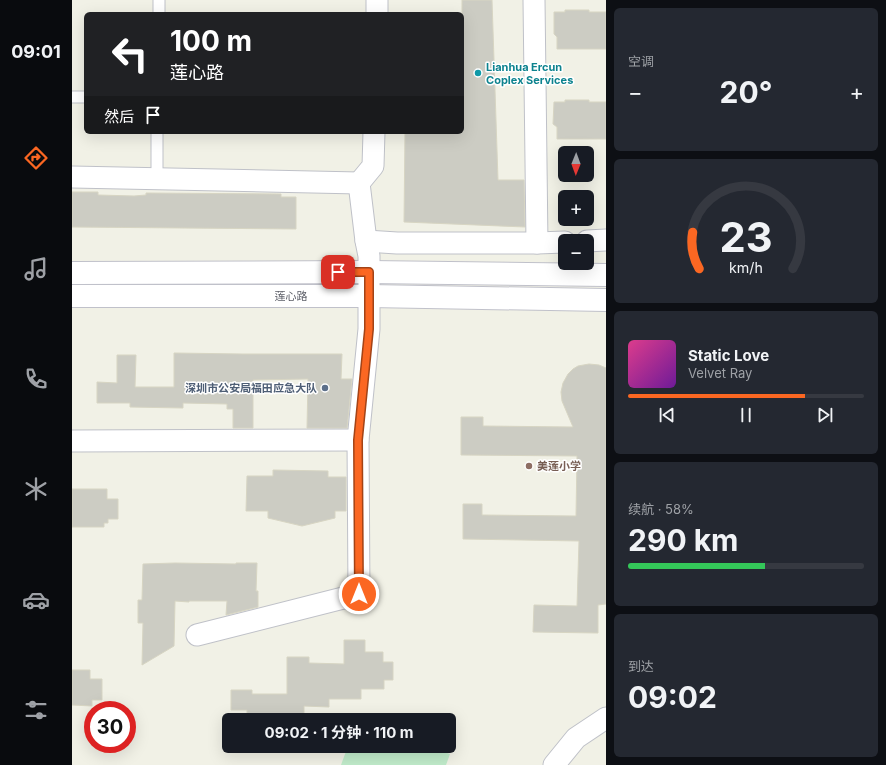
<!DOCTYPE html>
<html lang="zh">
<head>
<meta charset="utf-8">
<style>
  :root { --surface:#171b24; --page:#242831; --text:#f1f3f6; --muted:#9ea1a6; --line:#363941; --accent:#fb6722 }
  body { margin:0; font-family:Inter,"Noto Sans SC",sans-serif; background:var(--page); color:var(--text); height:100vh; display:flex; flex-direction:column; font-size:15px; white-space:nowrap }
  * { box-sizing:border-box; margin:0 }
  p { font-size:13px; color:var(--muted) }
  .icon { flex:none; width:22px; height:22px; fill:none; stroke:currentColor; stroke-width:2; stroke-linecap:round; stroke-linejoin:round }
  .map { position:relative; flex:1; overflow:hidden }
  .side { display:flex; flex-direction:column; gap:8px; padding:8px; background:#0d0f14; width:280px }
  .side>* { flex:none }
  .hud { position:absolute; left:12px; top:12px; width:380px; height:122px; border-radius:6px; box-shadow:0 4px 16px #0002; background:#202124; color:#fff; overflow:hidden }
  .needle { width:26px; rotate:181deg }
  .controls { position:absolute; left:486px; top:146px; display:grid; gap:8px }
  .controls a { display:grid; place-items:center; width:36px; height:36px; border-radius:6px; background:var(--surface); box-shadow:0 4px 16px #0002; font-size:20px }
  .speed { position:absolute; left:12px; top:701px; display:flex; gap:8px; font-size:20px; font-weight:700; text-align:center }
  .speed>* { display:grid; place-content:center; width:52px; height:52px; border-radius:50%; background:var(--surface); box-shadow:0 4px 16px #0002; line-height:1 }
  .speed .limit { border:6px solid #d22; background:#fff; color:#111 }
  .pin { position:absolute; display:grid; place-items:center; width:34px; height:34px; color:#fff; margin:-17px; border-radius:8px; box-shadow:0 2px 6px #0006 }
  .me { position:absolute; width:44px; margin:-22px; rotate:0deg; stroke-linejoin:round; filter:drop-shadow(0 0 3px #0008) }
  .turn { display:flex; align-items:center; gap:14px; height:84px; padding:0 20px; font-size:18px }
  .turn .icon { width:52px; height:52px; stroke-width:2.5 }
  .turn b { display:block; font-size:28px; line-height:34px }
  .then { display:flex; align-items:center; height:38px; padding:0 20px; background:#0003; gap:8px; font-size:15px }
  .big { font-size:30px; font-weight:700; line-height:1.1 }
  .side .widget { flex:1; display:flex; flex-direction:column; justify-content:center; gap:6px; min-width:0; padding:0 14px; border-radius:6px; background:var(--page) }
  .side .dial { align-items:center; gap:0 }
  .dial svg { height:104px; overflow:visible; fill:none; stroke:var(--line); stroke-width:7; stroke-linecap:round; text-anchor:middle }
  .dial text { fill:var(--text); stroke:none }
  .song { display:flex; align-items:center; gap:12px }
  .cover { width:48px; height:48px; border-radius:6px; background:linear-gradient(135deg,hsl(330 70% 55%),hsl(280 70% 35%)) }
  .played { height:4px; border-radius:2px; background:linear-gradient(90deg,var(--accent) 75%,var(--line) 75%) }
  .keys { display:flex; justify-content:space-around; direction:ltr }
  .heat { display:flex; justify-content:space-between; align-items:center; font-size:22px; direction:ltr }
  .charge { height:6px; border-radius:3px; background:linear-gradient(90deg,#34c759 58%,var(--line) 0) }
  .trip { position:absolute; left:150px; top:713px; width:234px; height:40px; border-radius:6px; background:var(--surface); box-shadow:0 4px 16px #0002; font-weight:700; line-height:40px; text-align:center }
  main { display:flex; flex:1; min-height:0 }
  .tabs { display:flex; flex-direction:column; width:72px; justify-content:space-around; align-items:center; background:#090b0e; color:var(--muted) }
  .tabs .icon { width:28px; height:28px }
  .tabs .active { color:var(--accent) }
  .tabs b { font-size:18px; color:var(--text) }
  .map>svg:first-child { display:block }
</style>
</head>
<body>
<main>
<nav class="tabs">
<b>09:01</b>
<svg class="icon active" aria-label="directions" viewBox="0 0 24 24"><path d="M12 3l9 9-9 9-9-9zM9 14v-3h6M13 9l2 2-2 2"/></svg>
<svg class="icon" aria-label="music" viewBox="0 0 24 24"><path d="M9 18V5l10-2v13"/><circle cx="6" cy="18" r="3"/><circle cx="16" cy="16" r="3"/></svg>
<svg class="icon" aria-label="phone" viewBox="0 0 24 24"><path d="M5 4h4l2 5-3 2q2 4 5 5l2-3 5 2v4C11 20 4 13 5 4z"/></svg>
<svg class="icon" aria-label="climate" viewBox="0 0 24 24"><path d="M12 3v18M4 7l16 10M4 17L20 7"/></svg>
<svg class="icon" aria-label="car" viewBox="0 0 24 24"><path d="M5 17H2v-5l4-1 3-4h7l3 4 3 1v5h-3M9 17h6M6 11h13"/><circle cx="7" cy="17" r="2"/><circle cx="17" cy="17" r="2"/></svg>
<svg class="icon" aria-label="filters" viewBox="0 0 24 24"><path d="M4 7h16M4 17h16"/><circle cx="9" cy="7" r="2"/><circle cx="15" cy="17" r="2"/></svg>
</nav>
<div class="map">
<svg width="534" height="765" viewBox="0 0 534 765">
  <rect width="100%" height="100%" fill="#f1f1e6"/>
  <!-- green -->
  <path fill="#c0ebca" d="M276 746H356L378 754 374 765H269Z"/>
  <!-- building -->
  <g fill="#ccccc3" stroke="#d7d5c3">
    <path d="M390 0H420L426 180H452L453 227 332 222 333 132H390Z"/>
    <path d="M493 10H517V12H534V49H485V37L482 34V12H493Z"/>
    <path d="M493 100H517V102H534V139H485V127L481 124 482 102H493Z"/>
    <path d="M0 192H26V195L62 196 74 195V193L209 194V197H224V229L0 227Z"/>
    <path d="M102 353 170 354H270L269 379H280L275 428H235L236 379 181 380V428H161V409H155V404L111 403V408L58 407V403H25V382L45 383V355H64L63 387H102Z"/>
    <path d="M517 364 527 365 534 368V604L526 605V633L461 632 462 605 505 606 507 541 391 539V504H410V515L504 516 505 456 389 455V417H411V426L501 427 490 401 489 392 491 383 496 374 501 369 506 366Z"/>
    <path d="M201 470 256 471V477H274V511H263V518L230 526 196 518V511H174L175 476H201Z"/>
    <path d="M0 489H35V499H46V519H36V523H32V527H0Z"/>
    <path d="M103 563 164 564V563H185L184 591H186V607L154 615 155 601H117V602L103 601 102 646 70 665 71 623H66V600H70L71 564Z"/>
    <path d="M272 640H293V652H311V662H321V680H312V689H289V699H257V707L232 706V716H209V720H175V710H159V690H180V694H215V657H237V663L272 664Z"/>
    <path d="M0 670H18V679H30V700H20V706L0 705Z"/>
  </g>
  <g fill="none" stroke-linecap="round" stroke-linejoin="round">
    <defs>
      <g id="service">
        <path d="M87 14V0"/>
        <path d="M0 97H14"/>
        <path d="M85 179V132"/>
      </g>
      <g id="minor">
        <path d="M462 0 465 243"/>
        <path d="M305 14V0"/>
        <path d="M0 177 287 183"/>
        <path d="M294 241 325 243H465L493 242"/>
        <path d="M515 241 534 240"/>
        <path d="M0 441 286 440"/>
        <path d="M125 635 287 594 286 440 297 329V256L294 241 287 183 301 166 302 132"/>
        <path d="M482 765 504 738 534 718"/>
      </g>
      <g id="secondary">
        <path d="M0 273 297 272 534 275"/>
        <path d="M0 296H297L534 300"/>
      </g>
    </defs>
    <!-- service casing -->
    <use href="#service" stroke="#bfc1c8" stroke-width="13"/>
    <!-- minor casing -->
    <use href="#minor" stroke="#bfc1c8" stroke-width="23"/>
    <!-- secondary casing -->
    <use href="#secondary" stroke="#c0c1ca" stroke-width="24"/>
    <!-- service -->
    <use href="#service" stroke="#fff" stroke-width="11"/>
    <!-- minor -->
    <use href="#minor" stroke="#fff" stroke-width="21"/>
    <!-- secondary -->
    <use href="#secondary" stroke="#fff" stroke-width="22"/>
  </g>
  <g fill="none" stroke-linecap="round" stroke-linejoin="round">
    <defs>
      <path id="route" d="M266 272H297V329L286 440 287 594"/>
    </defs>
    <!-- route casing -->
    <use href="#route" stroke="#a34316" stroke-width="10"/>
    <!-- route -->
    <use href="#route" stroke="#fb6722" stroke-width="7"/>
  </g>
  <!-- markers -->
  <circle fill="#0f9aa8" stroke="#fff" stroke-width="1.5" cx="406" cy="73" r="4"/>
  <circle fill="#5c6f8a" stroke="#fff" stroke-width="1.5" cx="253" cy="388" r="4"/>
  <circle fill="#8d6e63" stroke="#fff" stroke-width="1.5" cx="457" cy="466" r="4"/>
  <g text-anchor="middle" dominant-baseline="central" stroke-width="3" stroke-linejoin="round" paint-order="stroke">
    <!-- culture labels -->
    <g font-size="11" font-weight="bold" fill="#0d838f" stroke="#fff" text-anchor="start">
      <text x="414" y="67">Lianhua Ercun<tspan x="414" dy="13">Coplex Services</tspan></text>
    </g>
    <!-- street labels -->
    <g font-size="11" fill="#5d5f68" stroke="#fff">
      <text x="219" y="296">莲心路</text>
    </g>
    <!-- service labels -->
    <g font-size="11" font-weight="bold" fill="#4e5e75" stroke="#fff" text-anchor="end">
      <text x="245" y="388">深圳市公安局福田应急大队</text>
    </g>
    <!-- education labels -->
    <g font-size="11" font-weight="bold" fill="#785e54" stroke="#fff" text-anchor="start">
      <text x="465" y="466">美莲小学</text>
    </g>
  </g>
</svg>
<div class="controls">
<a><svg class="needle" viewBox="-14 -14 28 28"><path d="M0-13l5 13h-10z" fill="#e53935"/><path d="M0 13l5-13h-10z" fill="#9ea1a6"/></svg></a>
<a>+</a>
<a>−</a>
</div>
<div class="speed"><div class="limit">30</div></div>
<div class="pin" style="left:266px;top:272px;background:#d93025"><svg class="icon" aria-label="arrive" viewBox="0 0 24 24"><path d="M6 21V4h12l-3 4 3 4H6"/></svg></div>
<svg class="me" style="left:287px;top:594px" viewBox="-20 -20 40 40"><circle r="17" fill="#fb6722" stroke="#fff" stroke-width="3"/><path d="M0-11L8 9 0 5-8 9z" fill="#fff"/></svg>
<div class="trip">09:02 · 1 分钟 · 110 m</div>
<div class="hud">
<div class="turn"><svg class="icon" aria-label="left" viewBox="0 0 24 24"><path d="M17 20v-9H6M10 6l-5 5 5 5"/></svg><div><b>100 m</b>莲心路</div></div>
<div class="then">然后<svg class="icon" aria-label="arrive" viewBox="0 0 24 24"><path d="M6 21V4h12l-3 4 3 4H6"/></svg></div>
</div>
</div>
<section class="side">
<div class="widget"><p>空调</p>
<div class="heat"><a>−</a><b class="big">20°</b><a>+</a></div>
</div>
<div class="widget dial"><svg viewBox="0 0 100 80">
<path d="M14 69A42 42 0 1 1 86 69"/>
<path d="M14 69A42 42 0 0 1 9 41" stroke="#fb6722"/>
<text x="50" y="56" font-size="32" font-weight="700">23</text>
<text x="50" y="72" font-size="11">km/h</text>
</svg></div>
<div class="widget">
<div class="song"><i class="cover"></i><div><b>Static Love</b><p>Velvet Ray</p></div></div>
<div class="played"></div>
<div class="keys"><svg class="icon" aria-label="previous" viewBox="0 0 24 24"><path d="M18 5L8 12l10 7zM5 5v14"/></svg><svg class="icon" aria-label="pause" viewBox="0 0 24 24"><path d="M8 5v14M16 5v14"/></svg><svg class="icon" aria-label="next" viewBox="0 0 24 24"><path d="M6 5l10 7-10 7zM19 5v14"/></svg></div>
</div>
<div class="widget"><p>续航 · 58%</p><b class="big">290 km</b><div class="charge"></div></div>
<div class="widget"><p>到达</p><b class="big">09:02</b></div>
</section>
</main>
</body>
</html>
